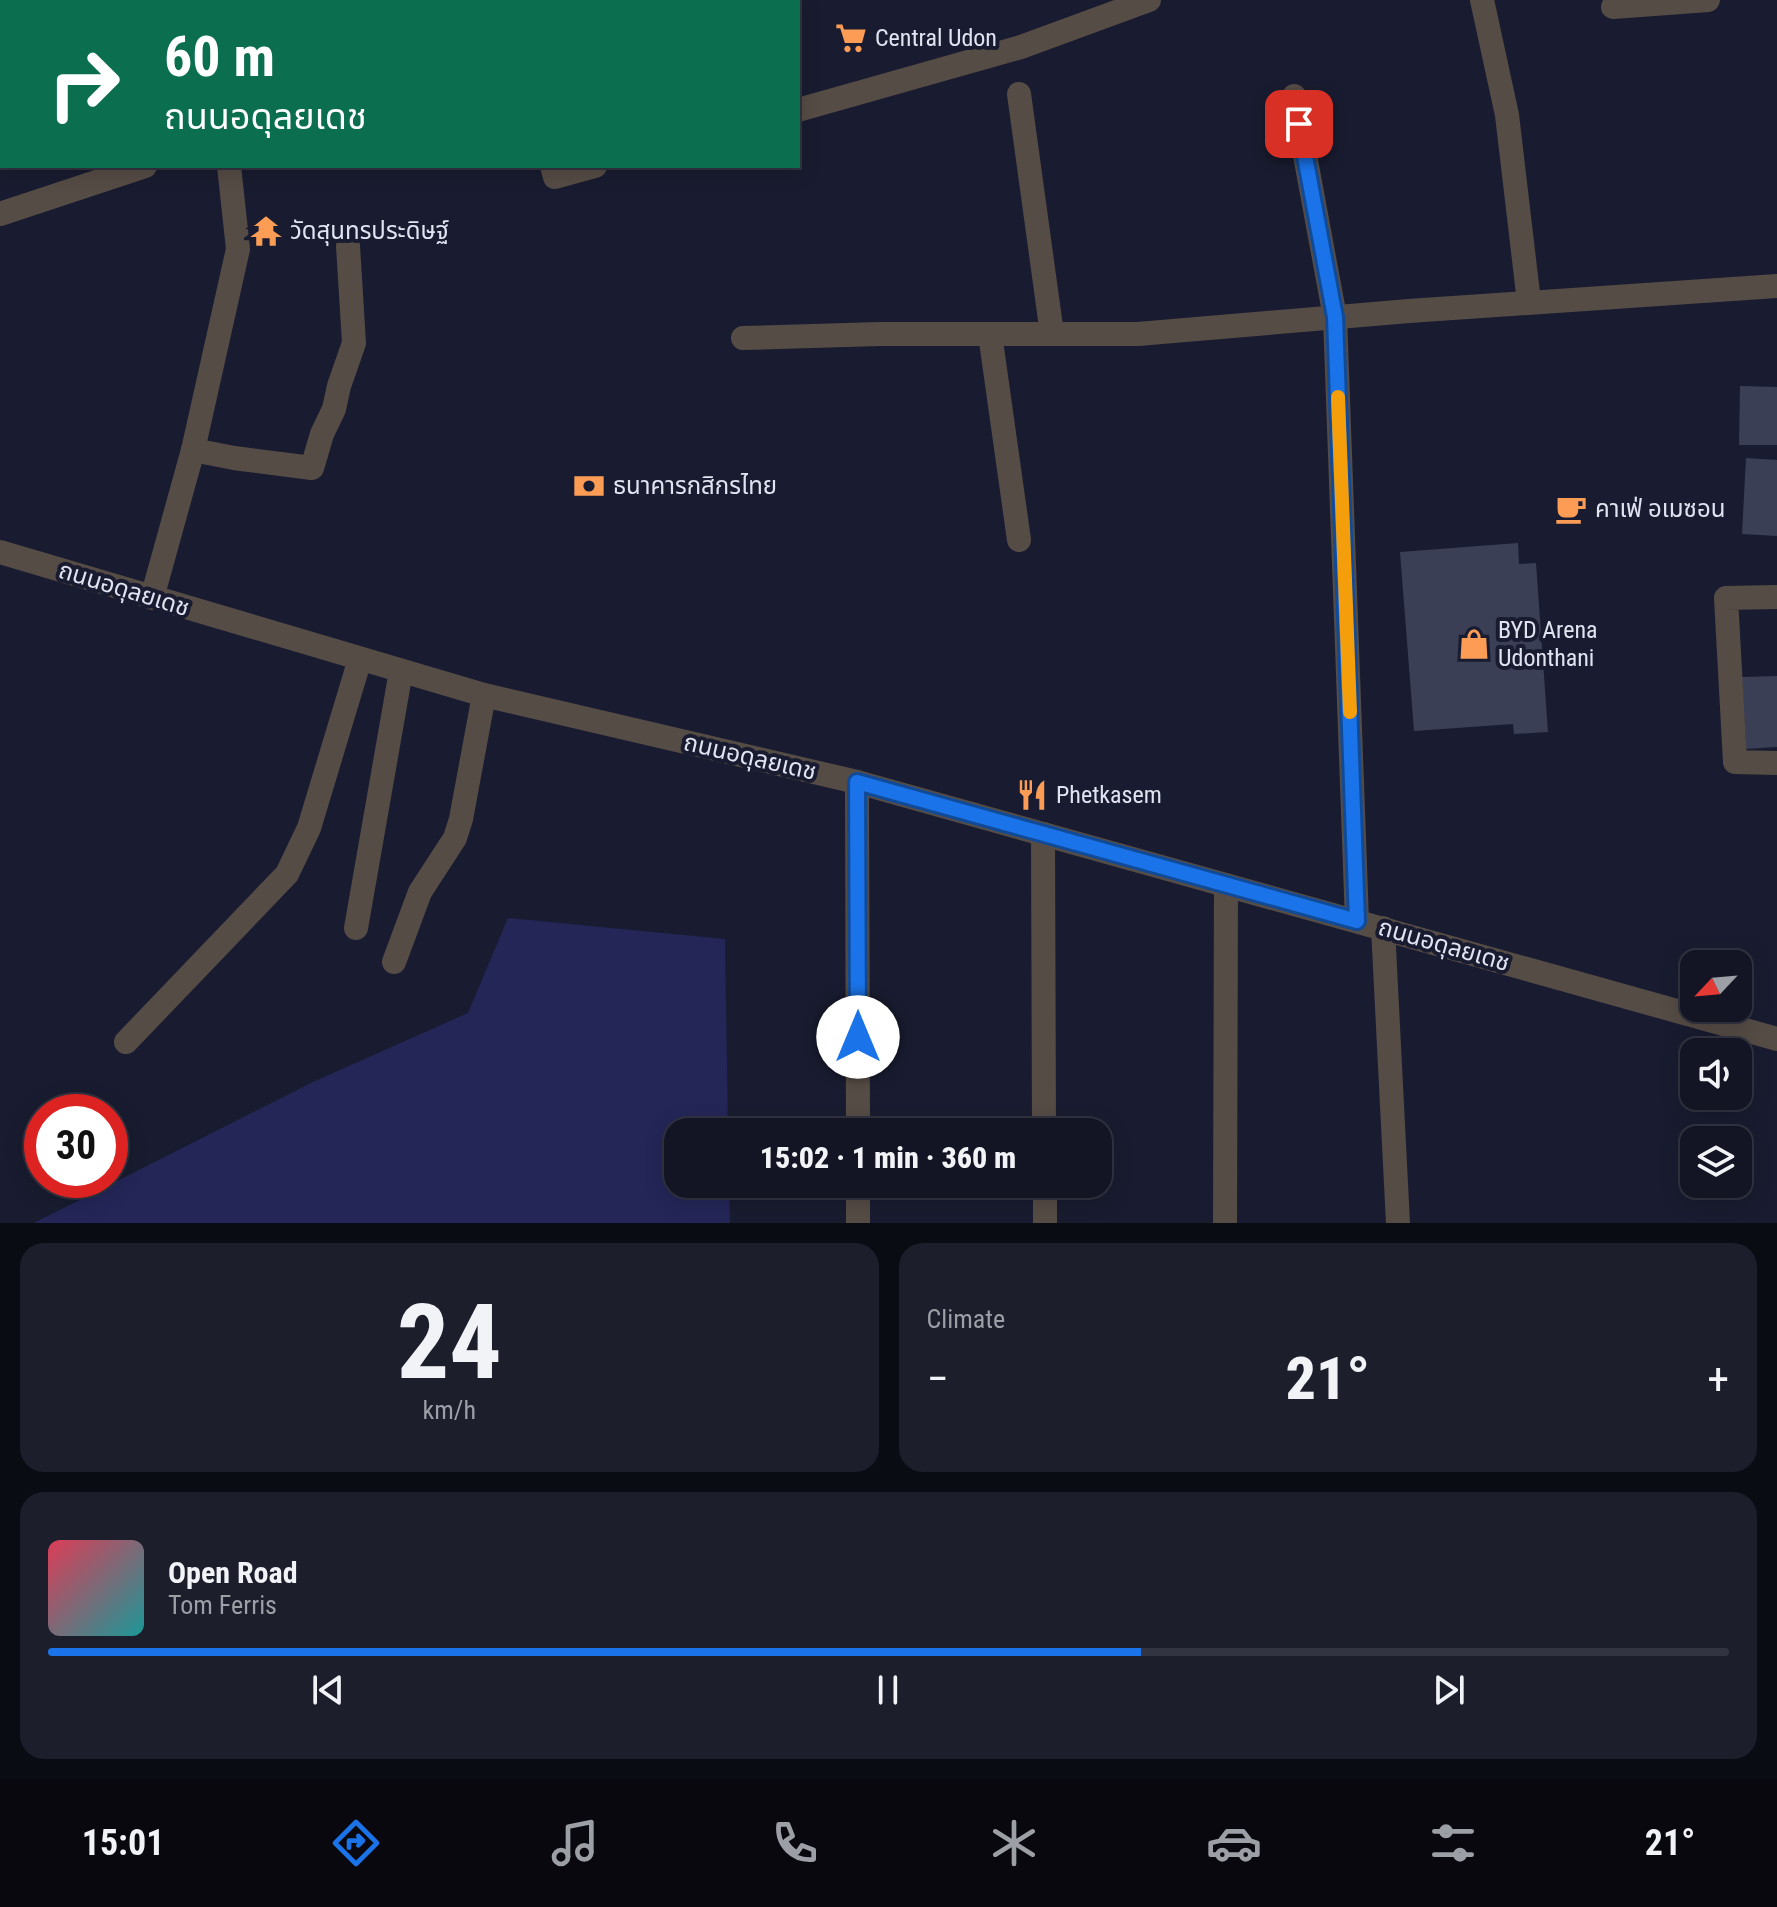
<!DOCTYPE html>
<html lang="en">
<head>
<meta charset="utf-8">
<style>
  :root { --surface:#131524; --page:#1c1e2c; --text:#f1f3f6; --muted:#9d9fa6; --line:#323441; --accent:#1a73e8 }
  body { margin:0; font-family:"Roboto Condensed","Noto Sans Thai",sans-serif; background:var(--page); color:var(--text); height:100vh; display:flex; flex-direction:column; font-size:30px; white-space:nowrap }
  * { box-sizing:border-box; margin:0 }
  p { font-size:26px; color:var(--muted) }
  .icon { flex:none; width:44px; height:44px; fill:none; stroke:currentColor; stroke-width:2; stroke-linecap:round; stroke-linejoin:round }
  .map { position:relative; height:1223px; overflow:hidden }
  .drawer { display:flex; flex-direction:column; gap:20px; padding:20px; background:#0a0c14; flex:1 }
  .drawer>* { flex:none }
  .banner { position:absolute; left:0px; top:0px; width:800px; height:168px; box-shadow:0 4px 20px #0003,0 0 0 2px var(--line); background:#0b6e4f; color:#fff; overflow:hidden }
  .needle { width:52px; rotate:244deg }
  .buttons { position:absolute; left:1680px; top:950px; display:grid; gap:16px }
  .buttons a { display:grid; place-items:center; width:72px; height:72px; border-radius:16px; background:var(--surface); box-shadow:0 4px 20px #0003,0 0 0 2px var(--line); font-size:40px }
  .speed { position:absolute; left:24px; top:1094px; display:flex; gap:16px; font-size:40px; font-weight:700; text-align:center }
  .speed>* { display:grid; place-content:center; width:104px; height:104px; border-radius:50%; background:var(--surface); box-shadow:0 4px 20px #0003,0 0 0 2px var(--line); line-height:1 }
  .speed .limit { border:12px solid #d22; background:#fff; color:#111 }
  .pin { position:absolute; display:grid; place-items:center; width:68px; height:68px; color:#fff; margin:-34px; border-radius:16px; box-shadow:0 4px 12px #0006 }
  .me { position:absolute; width:88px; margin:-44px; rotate:0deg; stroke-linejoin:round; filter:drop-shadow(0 0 6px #0008) }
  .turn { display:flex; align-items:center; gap:28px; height:168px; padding:0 32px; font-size:36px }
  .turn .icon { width:104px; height:104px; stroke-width:2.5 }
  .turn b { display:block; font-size:56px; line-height:68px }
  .big { font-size:60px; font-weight:800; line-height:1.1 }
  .drawer .widget { flex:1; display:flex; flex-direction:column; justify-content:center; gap:12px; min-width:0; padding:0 28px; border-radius:24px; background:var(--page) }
  .drawer .dial { align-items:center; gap:0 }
  .dial b { font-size:104px; line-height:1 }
  .song { display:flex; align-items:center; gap:24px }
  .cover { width:96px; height:96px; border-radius:12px; background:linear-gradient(135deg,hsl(350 70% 55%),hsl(180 70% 35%)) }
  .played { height:8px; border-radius:4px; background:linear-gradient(90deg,var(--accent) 65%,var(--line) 65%) }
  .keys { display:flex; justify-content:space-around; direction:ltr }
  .heat { display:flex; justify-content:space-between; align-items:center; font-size:44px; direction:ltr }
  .drawer .tiles { flex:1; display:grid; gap:20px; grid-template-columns:1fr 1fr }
  .widget:last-child { grid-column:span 2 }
  .trip { position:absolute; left:664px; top:1118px; width:448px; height:80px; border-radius:24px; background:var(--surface); box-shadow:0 4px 20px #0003,0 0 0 2px var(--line); font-weight:800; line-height:80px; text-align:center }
  .dock { display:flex; height:128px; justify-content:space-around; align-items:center; background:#08080e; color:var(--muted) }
  .dock .icon { width:56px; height:56px }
  .dock .active { color:var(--accent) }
  .dock b { font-size:36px; color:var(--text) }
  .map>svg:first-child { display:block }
</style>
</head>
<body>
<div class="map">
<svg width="1777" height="1223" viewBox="0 0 1777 1223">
  <rect width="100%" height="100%" fill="#191c30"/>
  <!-- green -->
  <path fill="#242658" d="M508 918 725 939 728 1132H678V1184H729L730 1223H34L313 1082 468 1013Z"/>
  <!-- building -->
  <g fill="#3b3f55">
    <path d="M1740 386 1777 387V445H1739Z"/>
    <path d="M1746 458 1777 460V536L1742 534Z"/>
    <path d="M1518 543 1519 564 1536 563 1548 732 1514 734 1513 724 1414 731 1400 552Z"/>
    <path d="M1777 676V747L1746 749 1742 677Z"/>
  </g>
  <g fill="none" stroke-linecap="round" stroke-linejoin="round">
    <!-- minor -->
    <g stroke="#564c46" stroke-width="24">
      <path d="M498 0 499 2"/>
      <path d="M1482 0 1507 115 1529 302"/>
      <path d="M1613 7 1708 0"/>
      <path d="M1019 94 1052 334"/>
      <path d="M1294 96 1335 317 1357 921"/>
      <path d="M798 110 1021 47 1149 0"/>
      <path d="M552 166 555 177 595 166"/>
      <path d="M0 214 145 166"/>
      <path d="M990 334 1019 540"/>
      <path d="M743 338 880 334H1138L1409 311 1777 286"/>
      <path d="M193 450 234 458 312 468 322 434 334 409 339 386 354 343 348 246"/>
      <path d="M0 552 484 695 857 782 1777 1039"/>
      <path d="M1777 597 1726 598 1735 762 1777 763"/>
      <path d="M152 598 193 450 238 249 229 166"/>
      <path d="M857 782 858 1132"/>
      <path d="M1043 834 1044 1132"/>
      <path d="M356 928 401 671"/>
      <path d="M1383 928 1398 1223"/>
      <path d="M394 962 420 892 455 838 461 819 484 695"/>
      <path d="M126 1042 287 874 309 828 360 659"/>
      <path d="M858 1184V1223"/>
      <path d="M1045 1184V1223"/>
      <path d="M1225 1223 1226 885"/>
    </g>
  </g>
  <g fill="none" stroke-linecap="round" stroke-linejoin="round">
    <defs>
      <path id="route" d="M858 1037 857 782 1357 921 1335 317 1299 124"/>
    </defs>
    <!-- route casing -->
    <use href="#route" stroke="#114b97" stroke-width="20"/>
    <!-- route -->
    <use href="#route" stroke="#1a73e8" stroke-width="14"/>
    <!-- slow -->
    <path stroke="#f59e0b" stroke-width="14" d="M1338 397 1350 712"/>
  </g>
  <!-- icons -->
  <defs>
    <symbol id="supermarket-bare" viewBox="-9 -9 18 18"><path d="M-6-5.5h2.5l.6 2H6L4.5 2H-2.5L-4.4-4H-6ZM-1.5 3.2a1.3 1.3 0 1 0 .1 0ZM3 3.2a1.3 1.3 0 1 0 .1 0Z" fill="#fd9d55" stroke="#191c30" stroke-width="2.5" paint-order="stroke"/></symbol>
    <symbol id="temple-bare" viewBox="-9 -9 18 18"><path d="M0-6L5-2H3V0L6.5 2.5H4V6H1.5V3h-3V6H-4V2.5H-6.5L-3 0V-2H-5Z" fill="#fd9d55" stroke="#191c30" stroke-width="2.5" paint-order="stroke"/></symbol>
    <symbol id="bank-bare" viewBox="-9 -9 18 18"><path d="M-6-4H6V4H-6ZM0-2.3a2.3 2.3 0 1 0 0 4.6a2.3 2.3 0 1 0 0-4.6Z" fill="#fd9d55" stroke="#191c30" stroke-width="2.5" paint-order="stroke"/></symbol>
    <symbol id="cafe-bare" viewBox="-9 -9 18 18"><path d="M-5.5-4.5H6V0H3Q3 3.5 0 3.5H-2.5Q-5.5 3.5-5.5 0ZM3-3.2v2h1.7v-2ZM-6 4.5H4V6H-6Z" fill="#fd9d55" stroke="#191c30" stroke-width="2.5" paint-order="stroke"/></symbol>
    <symbol id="shop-bare" viewBox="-9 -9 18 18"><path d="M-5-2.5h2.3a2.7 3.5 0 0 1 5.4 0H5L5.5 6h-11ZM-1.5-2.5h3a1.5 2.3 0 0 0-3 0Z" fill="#fd9d55" stroke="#191c30" stroke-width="2.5" paint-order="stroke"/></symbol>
    <symbol id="restaurant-bare" viewBox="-9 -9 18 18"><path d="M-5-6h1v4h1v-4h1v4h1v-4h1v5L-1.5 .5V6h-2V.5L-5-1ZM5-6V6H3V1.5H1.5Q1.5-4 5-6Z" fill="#fd9d55" stroke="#191c30" stroke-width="2.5" paint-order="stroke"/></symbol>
  </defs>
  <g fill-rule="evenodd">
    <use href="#supermarket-bare" x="829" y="16" width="44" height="44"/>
    <use href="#temple-bare" x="244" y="209" width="44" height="44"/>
    <use href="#bank-bare" x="567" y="464" width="44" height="44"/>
    <use href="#cafe-bare" x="1549" y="487" width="44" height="44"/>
    <use href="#shop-bare" x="1452" y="622" width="44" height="44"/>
    <use href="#restaurant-bare" x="1010" y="773" width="44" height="44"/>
  </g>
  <g text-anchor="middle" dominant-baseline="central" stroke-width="8" stroke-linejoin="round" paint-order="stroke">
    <!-- poi labels -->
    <g font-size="24" fill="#e1e3f1" stroke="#191c30" text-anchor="start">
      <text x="875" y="38">Central Udon</text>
      <text x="290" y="231">วัดสุนทรประดิษฐ์</text>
      <text x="613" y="486">ธนาคารกสิกรไทย</text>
      <text x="1595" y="509">คาเฟ่ อเมซอน</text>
      <text x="1498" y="630">BYD Arena<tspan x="1498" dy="28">Udonthani</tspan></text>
      <text x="1056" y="795">Phetkasem</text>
    </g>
    <!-- street labels -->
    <g font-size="24" fill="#e1e3f1" stroke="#191c30">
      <text transform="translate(124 589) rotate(17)">ถนนอดุลยเดช</text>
      <text transform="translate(750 757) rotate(13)">ถนนอดุลยเดช</text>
      <text transform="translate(1444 945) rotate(16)">ถนนอดุลยเดช</text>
    </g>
  </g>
</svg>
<div class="buttons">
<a><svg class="needle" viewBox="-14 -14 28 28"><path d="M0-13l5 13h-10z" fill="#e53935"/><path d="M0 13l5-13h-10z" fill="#9d9fa6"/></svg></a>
<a><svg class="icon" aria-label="sound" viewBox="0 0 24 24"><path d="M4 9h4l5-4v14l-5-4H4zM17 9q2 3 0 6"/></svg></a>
<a><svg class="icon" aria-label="layers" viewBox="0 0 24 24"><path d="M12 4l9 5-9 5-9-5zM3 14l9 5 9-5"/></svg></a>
</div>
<div class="speed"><div class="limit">30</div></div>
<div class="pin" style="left:1299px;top:124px;background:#d93025"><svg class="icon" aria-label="arrive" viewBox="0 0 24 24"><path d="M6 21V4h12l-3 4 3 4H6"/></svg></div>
<svg class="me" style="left:858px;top:1037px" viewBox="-20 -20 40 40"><circle r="19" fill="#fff"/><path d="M0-13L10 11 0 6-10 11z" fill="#1a73e8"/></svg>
<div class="trip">15:02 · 1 min · 360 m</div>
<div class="banner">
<div class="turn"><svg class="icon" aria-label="right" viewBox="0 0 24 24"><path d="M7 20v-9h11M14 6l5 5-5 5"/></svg><div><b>60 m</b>ถนนอดุลยเดช</div></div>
</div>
</div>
<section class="drawer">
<div class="tiles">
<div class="widget dial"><b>24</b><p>km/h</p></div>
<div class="widget"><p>Climate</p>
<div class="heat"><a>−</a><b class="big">21°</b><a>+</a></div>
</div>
<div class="widget">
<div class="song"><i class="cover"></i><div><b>Open Road</b><p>Tom Ferris</p></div></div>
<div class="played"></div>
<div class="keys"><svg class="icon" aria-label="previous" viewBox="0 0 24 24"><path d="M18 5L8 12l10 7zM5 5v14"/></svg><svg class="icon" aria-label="pause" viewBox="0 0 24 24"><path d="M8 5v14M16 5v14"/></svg><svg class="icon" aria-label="next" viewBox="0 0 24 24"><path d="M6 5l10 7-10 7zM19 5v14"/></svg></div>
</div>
</div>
</section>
<nav class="dock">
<b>15:01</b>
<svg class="icon active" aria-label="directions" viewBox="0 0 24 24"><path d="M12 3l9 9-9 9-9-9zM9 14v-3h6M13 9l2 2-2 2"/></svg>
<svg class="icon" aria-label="music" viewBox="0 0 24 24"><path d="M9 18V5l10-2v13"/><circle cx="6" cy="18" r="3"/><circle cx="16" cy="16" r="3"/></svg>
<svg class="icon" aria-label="phone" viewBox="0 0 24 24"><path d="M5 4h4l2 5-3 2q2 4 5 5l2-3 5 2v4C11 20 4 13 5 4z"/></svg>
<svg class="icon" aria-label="climate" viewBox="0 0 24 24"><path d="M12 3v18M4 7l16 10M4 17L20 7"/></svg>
<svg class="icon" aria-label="car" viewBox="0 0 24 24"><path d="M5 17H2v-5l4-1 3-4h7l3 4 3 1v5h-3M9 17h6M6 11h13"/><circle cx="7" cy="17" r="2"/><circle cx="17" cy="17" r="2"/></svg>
<svg class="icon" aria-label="filters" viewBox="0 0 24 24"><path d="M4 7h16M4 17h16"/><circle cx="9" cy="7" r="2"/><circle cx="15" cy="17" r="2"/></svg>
<b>21°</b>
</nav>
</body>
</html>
